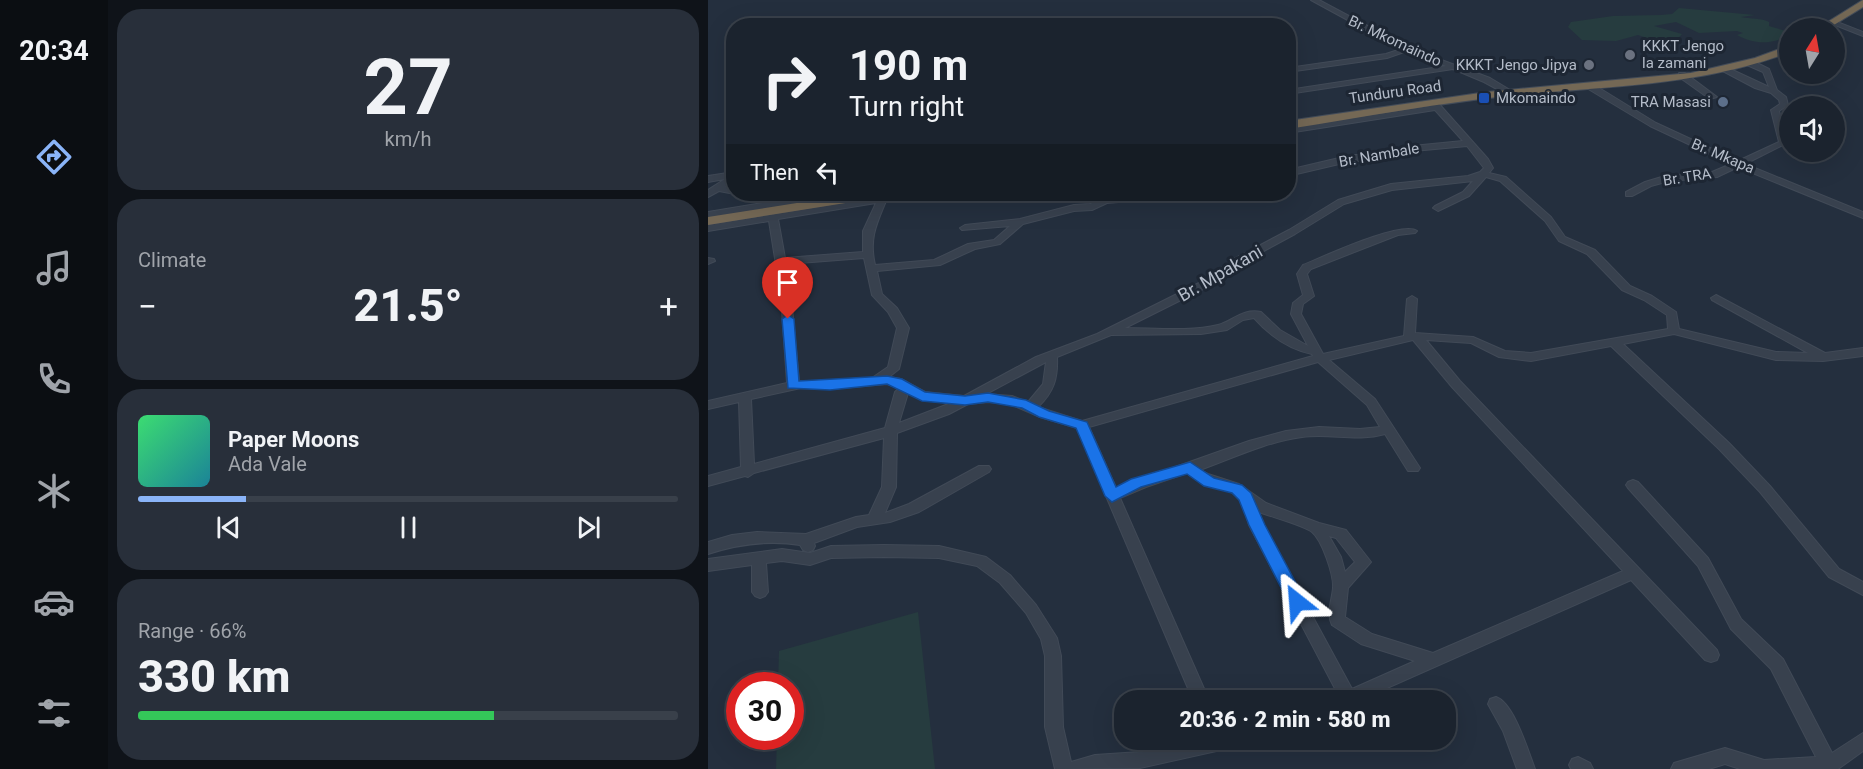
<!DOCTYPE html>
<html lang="en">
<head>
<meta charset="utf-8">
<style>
  :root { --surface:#1b232e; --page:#282f3a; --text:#f1f3f6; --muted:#a0a4aa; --line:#39404a; --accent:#8ab4f8 }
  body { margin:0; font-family:Roboto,sans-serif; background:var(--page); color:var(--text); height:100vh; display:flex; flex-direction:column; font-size:22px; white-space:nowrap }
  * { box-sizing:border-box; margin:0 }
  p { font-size:20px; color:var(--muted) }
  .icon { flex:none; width:33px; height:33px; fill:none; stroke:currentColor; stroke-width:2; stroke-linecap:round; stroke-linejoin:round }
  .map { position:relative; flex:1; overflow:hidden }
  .drawer { display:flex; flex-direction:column; gap:9px; padding:9px; background:#0f1319; width:600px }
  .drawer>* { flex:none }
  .hud { position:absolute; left:18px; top:18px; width:570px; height:183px; border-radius:24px; box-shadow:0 6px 24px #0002,0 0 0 2px var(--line); background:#1b232e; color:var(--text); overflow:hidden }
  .needle { width:39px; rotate:11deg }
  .buttons { position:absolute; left:1071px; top:18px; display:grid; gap:12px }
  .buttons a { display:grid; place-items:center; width:66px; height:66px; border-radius:50%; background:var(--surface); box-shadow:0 6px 24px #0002,0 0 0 2px var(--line); font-size:30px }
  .speed { position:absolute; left:18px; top:672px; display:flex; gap:12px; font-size:30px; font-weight:700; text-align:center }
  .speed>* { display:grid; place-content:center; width:78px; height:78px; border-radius:50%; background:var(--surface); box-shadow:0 6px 24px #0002,0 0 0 2px var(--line); line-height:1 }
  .speed .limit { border:9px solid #d22; background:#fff; color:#111 }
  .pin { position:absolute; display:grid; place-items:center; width:51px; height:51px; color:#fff; margin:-62px -26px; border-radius:50% 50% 50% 0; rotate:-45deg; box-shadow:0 0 6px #0007 }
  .pin .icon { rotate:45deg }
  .me { position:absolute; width:66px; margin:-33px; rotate:332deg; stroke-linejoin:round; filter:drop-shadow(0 0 4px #0008) }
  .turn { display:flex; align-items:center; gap:21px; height:126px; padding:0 24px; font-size:27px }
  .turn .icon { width:78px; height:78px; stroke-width:2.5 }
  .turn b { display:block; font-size:42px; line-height:51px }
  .then { display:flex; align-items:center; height:57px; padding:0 24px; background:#0003; gap:12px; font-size:22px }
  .big { font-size:45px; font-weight:800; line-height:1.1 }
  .drawer .tile { flex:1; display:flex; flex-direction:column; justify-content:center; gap:9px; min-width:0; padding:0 21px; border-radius:24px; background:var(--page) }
  .drawer .dial { align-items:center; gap:0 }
  .dial b { font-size:78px; line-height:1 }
  .song { display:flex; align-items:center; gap:18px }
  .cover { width:72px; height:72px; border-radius:9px; background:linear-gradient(135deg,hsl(140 70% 55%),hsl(190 70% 35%)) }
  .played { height:6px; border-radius:3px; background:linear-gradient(90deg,var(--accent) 20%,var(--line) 20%) }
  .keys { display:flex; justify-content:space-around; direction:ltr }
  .heat { display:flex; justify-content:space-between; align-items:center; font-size:33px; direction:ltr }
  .charge { height:9px; border-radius:4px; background:linear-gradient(90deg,#34c759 66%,var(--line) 0) }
  .trip { position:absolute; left:406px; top:690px; width:342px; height:60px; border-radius:24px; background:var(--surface); box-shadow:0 6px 24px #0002,0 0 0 2px var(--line); font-weight:800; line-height:60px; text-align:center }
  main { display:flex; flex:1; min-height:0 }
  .dock { display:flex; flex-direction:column; width:108px; justify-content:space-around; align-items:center; background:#0b0e12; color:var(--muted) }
  .dock .icon { width:42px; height:42px }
  .dock .current { color:var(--accent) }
  .dock b { font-size:27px; color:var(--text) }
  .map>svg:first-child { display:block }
</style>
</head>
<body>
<main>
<nav class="dock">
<b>20:34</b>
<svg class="icon current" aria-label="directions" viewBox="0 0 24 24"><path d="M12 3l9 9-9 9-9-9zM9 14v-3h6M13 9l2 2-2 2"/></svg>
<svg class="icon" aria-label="music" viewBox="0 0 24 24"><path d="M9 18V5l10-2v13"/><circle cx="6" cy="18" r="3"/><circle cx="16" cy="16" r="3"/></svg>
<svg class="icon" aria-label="phone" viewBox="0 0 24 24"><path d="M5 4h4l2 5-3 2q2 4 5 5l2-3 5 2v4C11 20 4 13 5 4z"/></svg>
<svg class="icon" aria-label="climate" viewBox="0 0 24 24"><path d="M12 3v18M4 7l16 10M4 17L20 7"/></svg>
<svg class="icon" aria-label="car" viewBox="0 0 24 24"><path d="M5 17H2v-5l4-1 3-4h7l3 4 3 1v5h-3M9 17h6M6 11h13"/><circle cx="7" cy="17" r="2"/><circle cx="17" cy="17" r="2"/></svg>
<svg class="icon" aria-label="filters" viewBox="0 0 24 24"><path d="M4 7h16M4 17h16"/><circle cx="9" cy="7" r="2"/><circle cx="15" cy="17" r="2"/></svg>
</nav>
<section class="drawer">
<div class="tile dial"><b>27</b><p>km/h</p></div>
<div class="tile"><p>Climate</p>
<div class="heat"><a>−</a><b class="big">21.5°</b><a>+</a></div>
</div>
<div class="tile">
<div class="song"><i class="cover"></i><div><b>Paper Moons</b><p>Ada Vale</p></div></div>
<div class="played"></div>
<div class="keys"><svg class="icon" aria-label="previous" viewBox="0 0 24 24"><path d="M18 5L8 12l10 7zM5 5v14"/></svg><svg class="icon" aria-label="pause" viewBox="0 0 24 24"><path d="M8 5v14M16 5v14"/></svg><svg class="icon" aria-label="next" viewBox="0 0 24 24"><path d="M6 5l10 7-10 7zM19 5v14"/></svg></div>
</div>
<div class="tile"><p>Range · 66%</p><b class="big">330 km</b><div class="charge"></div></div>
</section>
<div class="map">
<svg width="1155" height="769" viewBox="0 0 1155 769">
  <rect width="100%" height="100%" fill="#242f3e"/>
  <!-- green -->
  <g fill="#263c3f">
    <path d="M971 8 1047 15 1033 17C1042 19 1054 18 1061 22V26L1081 32V36C1063 44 1047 45 1029 35L1035 33 1029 31 991 33 968 22 946 26 974 34 966 43H954L930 35 908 41 874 40 860 27 863 22 905 16 953 15 964 14Z"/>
    <path d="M210 612 227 769H68L69 737 82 736V686L70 685 71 651Z"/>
  </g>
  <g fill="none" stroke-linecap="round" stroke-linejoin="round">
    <defs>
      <g id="minor">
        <path d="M603 0H611L701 48 782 78 807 93 800 95 776 82 745 69 580 94V90L738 66 699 51 679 58 580 72V68L678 54 693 49Z"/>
        <path d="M1124 20 1155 32V36L1122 23 1121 22Z"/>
        <path d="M1039 61H1045L1061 69 1069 90 1078 97 1080 105 1071 111 1079 143 1037 164 1155 212V218L1030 167 1009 177 961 181 943 186 924 196H918V192L937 182 957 176 1004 172 1023 164 942 126 877 87V83H883L948 123 1030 161 1071 142 1063 110 1072 104 1071 100 1063 93 1047 88 1011 69 1018 67 1061 87 1055 72 1039 65Z"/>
        <path d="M971 73H977L1009 97 1002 99 971 77Z"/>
        <path d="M722 101H728L732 105 780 159 785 168 781 173 798 177 843 217 857 237 887 250 922 286 944 296 968 312 971 329 1068 352 1100 353 1004 300 1003 298 1008 295 1117 353 1155 348V356L1115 361 1068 360 966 334 915 344 1021 443 1062 486 1131 569 1155 582V595L1121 577 1052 492 1011 449 903 346 823 361 791 357 763 343 718 340 752 381 1009 650 1011 655 1009 660 1003 662 997 660 923 580 652 700H633L541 525C539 518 537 509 533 502 522 483 494 488 479 473L438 487 412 498 501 700H485L369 428 332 417 302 404 280 402 260 404 241 414 189 433 188 487 177 513 201 504 271 466H281L283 469 281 472 211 512 182 522 149 527 106 543 107 546 105 550 100 552 95 550 92 545C60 540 31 544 0 554V542L24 535 49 532 98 534 148 517 161 515 174 487 176 438 46 473 40 477 37 476 0 486V476L33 467 31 402 0 409V401L79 383 73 296 61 221 0 231V225L191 194H209L205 197 178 201C168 225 161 239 167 265L226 260 260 244 286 240 302 226 254 230 252 228 257 225 312 219 366 205 382 204 405 194H415L412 197 446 194H472L468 197 399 203 384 210 366 211 315 224 292 244 267 249 232 265 169 271 174 294 189 308 201 328 191 369 181 377 193 379 217 392 256 396 328 357 389 334 501 278 522 261 581 230 630 200 683 184 760 176 772 172 776 168 759 146 695 152 668 161H644L580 176V170L644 155H667L694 147 755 141 727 110 580 133V128L723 106ZM778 177 792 181 837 221 851 241 879 254 914 290 936 300 959 315 960 329 823 353 797 351 765 337 707 333 709 299 704 296 699 299 696 336 615 354 593 314 595 304 606 296 599 274 603 269 690 235 707 233 709 231C694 220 615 257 595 265L589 274 595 295 585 303 583 314 600 346 572 330 553 312C534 308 524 322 510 325 482 332 445 328 417 328L509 282 530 265 587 234 636 204 684 190 765 181 755 192 727 206 725 208 730 211 761 196ZM168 203 155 231V252L77 258 70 219ZM156 258 164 295 180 312 189 328 180 367 164 378 122 381H91L83 296 78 264ZM546 318C562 336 581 349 604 354L605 356 374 421 330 407C346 392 350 378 349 357L403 335 493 334 519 330 535 320ZM705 340 744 387 915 571 725 653 664 634 637 617 640 588 663 562 638 530 611 523 558 503 531 484 500 474 492 470C525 458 558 442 594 437 622 433 649 442 677 434L700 471H710L712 468 710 465 667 399 621 360ZM338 362 335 384 320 402 304 396 278 394ZM610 362 659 405 672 427 652 429 611 427 578 431 541 441 408 488 381 427ZM179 384 191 388 187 392 177 428 46 464 43 399 93 388 122 389ZM200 393 214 400 243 403 191 423ZM551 512C561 516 597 526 604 532 614 540 626 575 625 588 624 600 618 613 624 625L653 644 707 661 644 689 555 525ZM621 536 628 538 647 562 637 572 633 557Z"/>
        <path d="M26 172V181L17 187 26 188 27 194 11 191 0 197V190L17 179 0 182V176Z"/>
        <path d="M34 194H52L78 200 116 194H135L130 197 0 218V212L66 201 38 197Z"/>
        <path d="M0 258 6 259 7 261 0 264Z"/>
        <path d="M925 480 930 482 1000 558 1033 619 1075 659 1124 753 1155 733V751L1130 769H1032L1017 764 1001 769H963L966 763 1017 748 1056 760 1108 757 1063 669 1023 629 990 566 920 488 918 485 920 482Z"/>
        <path d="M176 545 231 546 278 557 302 575 328 605 349 638 353 656 355 727 363 762 387 755 432 752 490 740H533L531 746 432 768 347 769 337 727V656L333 639 318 613 292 583 269 566 231 558 176 557 123 558 102 565 74 561 58 563 60 592 57 596 52 598 47 596 44 592V565L0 571V559L74 549 102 553 123 546Z"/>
        <path d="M788 697C806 703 820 751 827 769H809L795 731 780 704 782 699Z"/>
        <path d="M870 757 882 763 885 769H863L861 765 864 759Z"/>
      </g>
      <g id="highway">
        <path d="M1155 0V7L1121 28H1110Z"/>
        <path d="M1082 45V52C993 86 900 86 807 95 731 103 656 117 580 129V121L779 92 983 73 1047 58Z"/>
        <path d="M146 194H176L169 198 0 225V217Z"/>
      </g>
    </defs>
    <!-- minor casing -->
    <use href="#minor" stroke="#414a57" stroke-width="2"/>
    <!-- highway casing -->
    <use href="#highway" stroke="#434c59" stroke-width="2"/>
    <!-- minor -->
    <use href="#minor" fill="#38414e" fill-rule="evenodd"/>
    <!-- highway -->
    <use href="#highway" fill="#746855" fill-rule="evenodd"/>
  </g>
  <!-- route -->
  <path fill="#1a73e8" stroke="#114b97" stroke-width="1.5" d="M80 315 86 319 91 381 179 376 194 379 217 392 257 396 280 393 318 400 341 411 379 422 408 487 423 479 482 462 506 478 534 485 543 493 557 525 598 602 595 607H583L541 525 531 500 524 493 496 486 479 474 433 487 404 502 397 496 368 428 331 417 314 408 280 402 257 405 214 401 179 384 122 390 80 388 74 319Z"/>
  <!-- markers -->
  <g fill="#6b7280" stroke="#1d2633" stroke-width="2">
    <circle cx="922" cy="55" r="6"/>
    <circle cx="881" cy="65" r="6"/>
  </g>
  <rect fill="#1a4fb4" stroke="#1d2633" stroke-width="2" x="770" y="92" width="12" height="12" rx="3"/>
  <circle fill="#5c6f8a" stroke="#1d2633" stroke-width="2" cx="1015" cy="102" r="6"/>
  <g text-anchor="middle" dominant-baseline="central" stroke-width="6" stroke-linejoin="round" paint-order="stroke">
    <!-- far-street labels -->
    <g font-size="15" fill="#b4bcc9" stroke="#1d2633">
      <text transform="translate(687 41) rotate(25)">Br. Mkomaindo</text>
      <text transform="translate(687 92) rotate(-8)">Tunduru Road</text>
      <text transform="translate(671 155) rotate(-10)">Br. Nambale</text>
      <text transform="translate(1015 156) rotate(23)">Br. Mkapa</text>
      <text transform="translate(979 177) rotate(-9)">Br. TRA</text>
    </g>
    <!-- far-poi labels -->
    <g font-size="15" fill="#b4bcc9" stroke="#1d2633" text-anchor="start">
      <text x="934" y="46">KKKT Jengo<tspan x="934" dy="17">la zamani</tspan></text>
      <text x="869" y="65" text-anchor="end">KKKT Jengo Jipya</text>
      <text x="788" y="98">Mkomaindo</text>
      <text x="1003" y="102" text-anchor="end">TRA Masasi</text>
    </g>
    <!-- street labels -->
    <g font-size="18" fill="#b4bcc9" stroke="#1d2633">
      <text transform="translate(512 273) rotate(-30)">Br. Mpakani</text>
    </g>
  </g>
</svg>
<div class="buttons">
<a><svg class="needle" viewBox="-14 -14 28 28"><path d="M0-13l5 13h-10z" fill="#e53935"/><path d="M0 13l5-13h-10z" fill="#a0a4aa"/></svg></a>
<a><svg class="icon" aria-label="sound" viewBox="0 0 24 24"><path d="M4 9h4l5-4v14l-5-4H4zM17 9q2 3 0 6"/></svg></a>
</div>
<div class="speed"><div class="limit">30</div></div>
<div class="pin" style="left:80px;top:319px;background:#d93025"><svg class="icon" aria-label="arrive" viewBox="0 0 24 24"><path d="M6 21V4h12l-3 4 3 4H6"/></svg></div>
<svg class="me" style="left:589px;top:602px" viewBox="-20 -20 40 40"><path d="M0-17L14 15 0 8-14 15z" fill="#1a73e8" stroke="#fff" stroke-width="4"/></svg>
<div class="trip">20:36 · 2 min · 580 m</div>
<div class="hud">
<div class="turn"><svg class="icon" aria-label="right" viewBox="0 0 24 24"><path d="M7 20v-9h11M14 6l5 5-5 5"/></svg><div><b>190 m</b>Turn right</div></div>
<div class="then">Then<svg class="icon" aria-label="left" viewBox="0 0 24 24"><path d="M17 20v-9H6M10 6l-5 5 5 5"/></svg></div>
</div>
</div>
</main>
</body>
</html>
